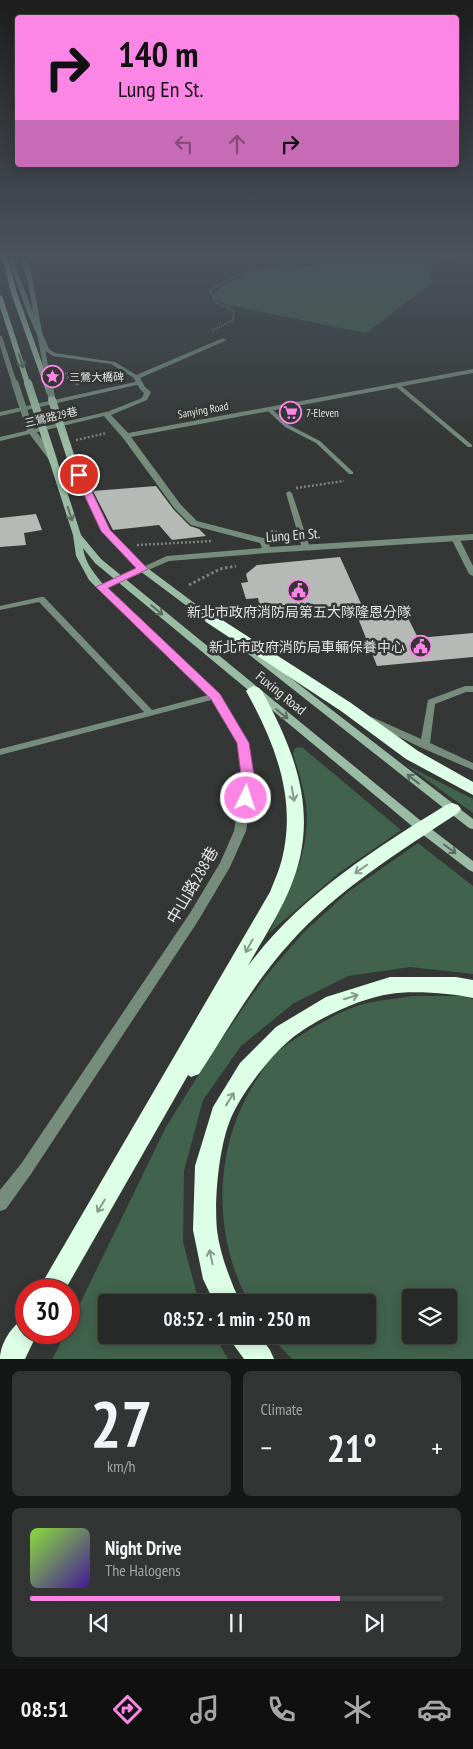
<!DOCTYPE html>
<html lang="en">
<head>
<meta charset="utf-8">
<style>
  :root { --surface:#272928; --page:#333534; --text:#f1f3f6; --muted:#a4a6a8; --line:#434545; --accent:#fb86e5 }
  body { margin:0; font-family:"PT Sans Narrow","Noto Sans TC",sans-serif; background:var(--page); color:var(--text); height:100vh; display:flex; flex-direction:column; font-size:19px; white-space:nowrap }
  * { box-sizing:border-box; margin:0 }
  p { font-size:16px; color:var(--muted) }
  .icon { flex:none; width:28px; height:28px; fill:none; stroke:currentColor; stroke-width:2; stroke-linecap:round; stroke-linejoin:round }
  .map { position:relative; height:1359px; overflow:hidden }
  .sheet { display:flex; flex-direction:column; gap:12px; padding:12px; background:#151716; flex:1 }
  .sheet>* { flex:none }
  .top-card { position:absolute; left:15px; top:15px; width:444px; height:152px; border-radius:5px; box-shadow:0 2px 12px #0003,0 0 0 1px var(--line); background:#fb86e5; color:#111; overflow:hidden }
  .controls { position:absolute; left:402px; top:1289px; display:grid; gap:10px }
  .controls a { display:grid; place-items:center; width:55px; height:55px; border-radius:5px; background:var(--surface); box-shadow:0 2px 12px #0003,0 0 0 1px var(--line); font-size:25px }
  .speed { position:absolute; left:15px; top:1279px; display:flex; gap:10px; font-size:25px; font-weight:700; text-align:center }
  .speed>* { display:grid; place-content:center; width:65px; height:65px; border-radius:50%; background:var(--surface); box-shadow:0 2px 12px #0003,0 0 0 1px var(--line); line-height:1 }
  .speed .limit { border:8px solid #d22; background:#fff; color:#111 }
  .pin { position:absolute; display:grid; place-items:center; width:42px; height:42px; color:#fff; margin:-21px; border:2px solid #fff; border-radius:50%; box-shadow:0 1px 5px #0007 }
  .me { position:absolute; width:55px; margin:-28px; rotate:4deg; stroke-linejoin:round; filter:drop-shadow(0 0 4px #0008) }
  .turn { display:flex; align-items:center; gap:18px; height:105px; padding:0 20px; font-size:22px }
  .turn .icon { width:65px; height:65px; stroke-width:2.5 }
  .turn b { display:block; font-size:35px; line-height:42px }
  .lanes { display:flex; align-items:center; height:48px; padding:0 20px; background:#0003; justify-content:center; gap:25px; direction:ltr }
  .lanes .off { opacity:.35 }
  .big { font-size:38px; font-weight:700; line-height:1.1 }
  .sheet .tile { flex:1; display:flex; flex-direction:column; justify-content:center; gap:8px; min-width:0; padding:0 18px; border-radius:8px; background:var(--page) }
  .sheet .dial { align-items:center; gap:0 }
  .dial b { font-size:65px; line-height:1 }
  .song { display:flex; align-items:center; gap:15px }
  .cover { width:60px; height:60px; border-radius:8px; background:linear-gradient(135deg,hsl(90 70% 55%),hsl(260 70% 35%)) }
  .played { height:5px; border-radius:2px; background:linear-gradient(90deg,var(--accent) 75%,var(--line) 75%) }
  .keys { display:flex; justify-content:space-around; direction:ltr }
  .heat { display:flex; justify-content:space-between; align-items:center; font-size:28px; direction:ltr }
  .sheet .tiles { flex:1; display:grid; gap:12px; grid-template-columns:1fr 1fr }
  .tile:last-child { grid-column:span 2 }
  .trip { position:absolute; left:98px; top:1294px; width:278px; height:50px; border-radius:5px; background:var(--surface); box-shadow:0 2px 12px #0003,0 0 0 1px var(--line); font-weight:700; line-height:50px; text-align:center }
  .menu { display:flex; height:80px; justify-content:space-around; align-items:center; background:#101010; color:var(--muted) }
  .menu .icon { width:35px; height:35px }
  .menu .active { color:var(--accent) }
  .menu b { font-size:22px; color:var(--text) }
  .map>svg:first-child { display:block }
</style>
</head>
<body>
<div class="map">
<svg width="473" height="1359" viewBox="0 0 473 1359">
  <rect width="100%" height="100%" fill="#343735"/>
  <!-- green -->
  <g fill="#41624c" fill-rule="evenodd">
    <path d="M327 264H427L432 283 366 333 227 305 212 297C229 269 297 267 327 264Z"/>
    <path d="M299 747 303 748 401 830 339 873 269 933C289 890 314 848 305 798 302 783 298 768 293 754L295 748Z"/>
    <path d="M406 765 473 799V813Z"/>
    <path d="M418 843 473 886V974L410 967 348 976 294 1003 241 1046 203 1100 184 1171 183 1242 199 1302H106V1335H214L228 1359H52L66 1333 69 1332V1326L166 1127 209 1058 250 998 270 971 304 932 348 892Z"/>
    <path d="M412 996H462L473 999V1359H292L269 1335H366V1302H249C211 1234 214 1144 257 1079 262 1072 266 1063 272 1057 289 1040 340 1010 363 1004 379 1000 396 999 412 996ZM411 1298H449V1335H411Z"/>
  </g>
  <!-- building -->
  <g fill="#b6bab7">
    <path d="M156 486 174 510 190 526 199 529 206 536 172 540 159 525 113 530 93 491Z"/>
    <path d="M36 514 42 530 24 533 26 545 0 547V518Z"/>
    <path d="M340 557 363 608 262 617 258 598 246 599 241 583 248 582 246 574 257 565Z"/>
    <path d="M406 614 418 638 473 633V657L377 666 358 618Z"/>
  </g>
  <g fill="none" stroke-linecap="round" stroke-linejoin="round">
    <!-- path-far2 -->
    <g stroke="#7e817f" stroke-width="2" stroke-dasharray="1 1" stroke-linecap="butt">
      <path d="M212 331 233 320 234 311 215 302 210 290 238 275 300 263 339 260 426 261 471 255"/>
      <path d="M90 371 68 377 67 379 72 380 99 372"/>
      <path d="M59 375 82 370"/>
      <path d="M77 385 79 381 110 373"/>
    </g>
    <!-- path-far1 -->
    <g stroke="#7e817f" stroke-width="2.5" stroke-dasharray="2 2" stroke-linecap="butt">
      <path d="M77 383V385"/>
      <path d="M76 440 107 433"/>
      <path d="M296 488 344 481"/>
      <path d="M271 531 290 534"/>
      <path d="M137 545 213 541"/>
    </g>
    <!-- path -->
    <path stroke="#7e817f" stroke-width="3" stroke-dasharray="2.5 2.5" stroke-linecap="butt" d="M189 585 220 569 236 566"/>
    <!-- service -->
    <g fill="#768c7d" fill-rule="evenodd">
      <path d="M7 255H11L33 312 49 349 55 353 115 362 138 376V378H134L111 364 53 356 44 350 27 312Z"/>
      <path d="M139 381 141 382V384L0 416V412Z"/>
      <path d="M395 384H399L472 445V447H468L395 386Z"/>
      <path d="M268 409H272L289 425 320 441 353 472V474H349L316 443 285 427 268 411Z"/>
      <path d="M106 412 109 414 108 415 0 441V437Z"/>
      <path d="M289 491 292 493 310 548 309 550H303L302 548 286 493Z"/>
      <path d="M452 536H458L473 566V576L469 574 451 538Z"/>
      <path d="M41 597H44L152 710 216 693 220 696 219 698 0 755V749L144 712 39 602 0 610V606Z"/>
      <path d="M465 686H473V692H466L435 704 430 743 473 763V770L422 748 368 722 366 720 371 717 374 718 421 739 428 700Z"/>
    </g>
    <!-- minor -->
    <g fill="#768c7d" fill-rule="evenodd">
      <path d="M223 338 226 340 225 341 140 378 145 387 151 392 147 400 111 415 129 434V438H123L102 414 142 398 144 393 140 389 133 377 134 376Z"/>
      <path d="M120 576 124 579 123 581 107 588 220 694 248 743 254 782 246 831 230 867 198 921 31 1174 6 1209 0 1211V1190L21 1164 190 913 220 863 234 831 242 782 238 743 212 698 97 587Z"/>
    </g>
    <!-- tertiary -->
    <path fill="#768c7d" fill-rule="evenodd" d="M473 369V373L131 437 181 505 197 521 267 539 270 547 473 534V540L267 553 169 561 123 581 120 582 116 579 167 556 262 548 260 543 191 525 175 509 123 438V434Z"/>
    <!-- secondary -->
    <g fill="#9abca4" fill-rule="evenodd">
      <path d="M2 255H7L17 293 53 394 52 395 47 394 11 293Z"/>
      <path d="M68 456H74L75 458 110 530 146 567 221 623 223 625 221 627H215L140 571 103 533 67 458Z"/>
      <path d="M50 458H53L57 460 81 535 101 559 426 825 473 861V872L469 870 418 831 95 563 83 548C85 564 96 575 105 587L101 590 98 589 89 580 76 556 73 535 49 460Z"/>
      <path d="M245 644 248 645 473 819V829L469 828 242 649 240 647Z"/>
    </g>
    <!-- motorway -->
    <g fill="#ddfee7" fill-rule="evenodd">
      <path d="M211 615 216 616 351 703 418 751 473 782V795L406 759 341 711 206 622 204 619Z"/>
      <path d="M254 686 259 688 262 691C298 757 321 820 288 893 277 918 261 942 248 966 300 896 373 850 446 805L452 803 458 805 461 809 458 813C399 852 337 890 290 943 254 982 228 1030 199 1074L191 1077 188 1075 65 1290H38L270 892C274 881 279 871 282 859 297 799 275 743 246 691L249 688Z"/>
      <path d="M390 977H456L473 980V998C453 993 410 990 390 994 360 998 314 1020 291 1039 270 1056 241 1094 231 1118 219 1146 214 1199 217 1230 220 1255 230 1279 240 1302H214L203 1279 193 1230 195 1166 213 1107 240 1063 276 1027 326 997Z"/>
      <path d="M26 1318V1332H38L25 1359H0C0 1344 12 1324 26 1318Z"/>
      <path d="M229 1335H259L270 1350 274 1359H244L233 1344Z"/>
    </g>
    <!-- service-bridge-far1 -->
    <g stroke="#768c7d" stroke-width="5">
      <path d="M23 255 30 280 49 385"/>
      <path d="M0 338 15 385"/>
    </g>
    <!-- service-bridge -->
    <g stroke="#768c7d" stroke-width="7">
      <path d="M15 383 30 429 52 458"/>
      <path d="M49 383 52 400"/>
    </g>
    <!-- secondary-bridge-far1 -->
    <path stroke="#9abca4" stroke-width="5.5" d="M0 298 28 385"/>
    <!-- secondary-bridge -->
    <g stroke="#9abca4" stroke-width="8">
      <path d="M28 383 53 460"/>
      <path d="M52 400 71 458"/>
    </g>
  </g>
  <!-- one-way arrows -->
  <defs><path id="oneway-shaft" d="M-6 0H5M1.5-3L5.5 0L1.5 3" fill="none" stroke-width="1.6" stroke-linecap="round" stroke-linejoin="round" transform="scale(1.25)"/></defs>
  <g stroke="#5d6c61">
    <use href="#oneway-shaft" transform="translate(21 361) rotate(72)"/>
    <use href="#oneway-shaft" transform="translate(70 514) rotate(72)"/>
    <use href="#oneway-shaft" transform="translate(157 610) rotate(40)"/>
    <use href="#oneway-shaft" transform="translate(282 714) rotate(39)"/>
    <use href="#oneway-shaft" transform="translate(413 779) rotate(-142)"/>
    <use href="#oneway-shaft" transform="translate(450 849) rotate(37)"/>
  </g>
  <g stroke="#889a8e">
    <use href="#oneway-shaft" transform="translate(293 794) rotate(80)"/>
    <use href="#oneway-shaft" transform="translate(361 869) rotate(145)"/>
    <use href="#oneway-shaft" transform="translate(249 946) rotate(119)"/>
    <use href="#oneway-shaft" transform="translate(351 997) rotate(-17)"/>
    <use href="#oneway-shaft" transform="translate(230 1099) rotate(-58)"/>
    <use href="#oneway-shaft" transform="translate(101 1206) rotate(121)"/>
    <use href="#oneway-shaft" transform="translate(211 1257) rotate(-102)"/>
  </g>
  <!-- sky -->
  <linearGradient id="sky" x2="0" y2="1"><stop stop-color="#1d1e1d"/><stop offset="0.57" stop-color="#4a535c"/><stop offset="1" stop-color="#4a535c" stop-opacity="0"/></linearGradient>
  <rect width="473" height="446" fill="url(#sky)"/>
  <!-- route -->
  <path fill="#fb86e5" stroke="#a35795" d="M79 472 84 475 110 530 148 569 108 588 220 694 249 743 255 782 250 802H241L239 798 242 782 237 743 211 699 96 587 136 568 101 531 75 475Z"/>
  <!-- icons -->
  <defs>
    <symbol id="sight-ring" viewBox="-11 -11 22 22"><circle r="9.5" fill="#343735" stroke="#fb86e5" stroke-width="1.5"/><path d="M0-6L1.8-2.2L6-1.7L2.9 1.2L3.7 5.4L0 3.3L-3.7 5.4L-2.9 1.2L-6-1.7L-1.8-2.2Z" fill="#fb86e5"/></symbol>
    <symbol id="supermarket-ring" viewBox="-11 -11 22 22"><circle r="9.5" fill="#343735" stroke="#fb86e5" stroke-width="1.5"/><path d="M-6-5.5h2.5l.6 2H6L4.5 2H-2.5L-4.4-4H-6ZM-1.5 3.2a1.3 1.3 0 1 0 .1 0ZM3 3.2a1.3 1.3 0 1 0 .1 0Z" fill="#fb86e5"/></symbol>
    <symbol id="civic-ring" viewBox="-11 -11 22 22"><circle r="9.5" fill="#343735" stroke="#fb86e5" stroke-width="1.5"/><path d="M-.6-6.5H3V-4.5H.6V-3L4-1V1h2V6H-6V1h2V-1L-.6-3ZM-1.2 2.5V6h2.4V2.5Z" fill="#fb86e5"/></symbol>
  </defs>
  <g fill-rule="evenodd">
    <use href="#sight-ring" x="40" y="364" width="25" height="25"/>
    <use href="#supermarket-ring" x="278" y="400" width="25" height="25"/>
    <use href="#civic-ring" x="286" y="578" width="25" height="25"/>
    <use href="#civic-ring" x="408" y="634" width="25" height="25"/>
  </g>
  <g text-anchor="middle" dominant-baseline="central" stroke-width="5" stroke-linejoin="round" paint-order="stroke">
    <!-- far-poi labels -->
    <g font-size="11" fill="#e2e4e2" stroke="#343735" text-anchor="start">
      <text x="69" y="377">三鶯大橋碑</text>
      <text x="306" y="413">7-Eleven</text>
    </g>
    <!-- far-street labels -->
    <g font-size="11" fill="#e2e4e2" stroke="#343735">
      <text transform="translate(203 410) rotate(-10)">Sanying Road</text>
      <text transform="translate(51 417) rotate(-13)">三鶯路29巷</text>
    </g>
    <!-- street labels -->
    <g font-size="14" fill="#e2e4e2" stroke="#343735">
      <text transform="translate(293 535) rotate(-4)">Lung En St.</text>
      <text transform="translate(281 693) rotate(39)">Fuxing Road</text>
    </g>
    <!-- poi labels -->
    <g font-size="14" fill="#e2e4e2" stroke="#343735">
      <text x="299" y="612">新北市政府消防局第五大隊隆恩分隊</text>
      <text x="405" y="647" text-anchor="end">新北市政府消防局車輛保養中心</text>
    </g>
    <!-- near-street labels -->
    <g font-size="16" fill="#e2e4e2" stroke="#343735">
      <text transform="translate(192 885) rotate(-60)">中山路288巷</text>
    </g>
  </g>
</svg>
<div class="controls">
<a><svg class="icon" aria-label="layers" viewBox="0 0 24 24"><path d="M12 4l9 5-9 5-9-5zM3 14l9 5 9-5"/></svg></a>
</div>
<div class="speed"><div class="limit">30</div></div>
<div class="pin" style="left:79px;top:475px;background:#d93025"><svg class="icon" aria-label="arrive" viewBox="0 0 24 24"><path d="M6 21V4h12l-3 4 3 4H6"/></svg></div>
<svg class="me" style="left:246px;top:798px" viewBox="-20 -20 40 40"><circle r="17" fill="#fb86e5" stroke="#fff" stroke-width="3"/><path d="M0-11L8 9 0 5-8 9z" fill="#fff"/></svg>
<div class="trip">08:52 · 1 min · 250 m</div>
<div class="top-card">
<div class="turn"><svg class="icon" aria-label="right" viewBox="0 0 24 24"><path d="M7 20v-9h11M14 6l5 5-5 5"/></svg><div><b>140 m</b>Lung En St.</div></div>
<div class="lanes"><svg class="icon off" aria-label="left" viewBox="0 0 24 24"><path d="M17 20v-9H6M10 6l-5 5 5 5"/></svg><svg class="icon off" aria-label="ahead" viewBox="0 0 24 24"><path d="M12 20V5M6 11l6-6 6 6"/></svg><svg class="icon" aria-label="right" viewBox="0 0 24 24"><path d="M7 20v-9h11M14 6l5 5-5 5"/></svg></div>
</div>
</div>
<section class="sheet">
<div class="tiles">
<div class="tile dial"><b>27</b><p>km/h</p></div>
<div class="tile"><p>Climate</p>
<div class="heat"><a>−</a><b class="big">21°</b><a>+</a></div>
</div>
<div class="tile">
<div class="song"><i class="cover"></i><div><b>Night Drive</b><p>The Halogens</p></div></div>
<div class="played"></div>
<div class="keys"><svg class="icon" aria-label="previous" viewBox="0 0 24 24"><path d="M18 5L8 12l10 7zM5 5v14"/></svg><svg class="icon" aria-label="pause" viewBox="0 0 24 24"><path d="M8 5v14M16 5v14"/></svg><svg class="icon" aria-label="next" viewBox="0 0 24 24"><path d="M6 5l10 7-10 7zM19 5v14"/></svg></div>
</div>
</div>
</section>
<nav class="menu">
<b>08:51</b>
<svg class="icon active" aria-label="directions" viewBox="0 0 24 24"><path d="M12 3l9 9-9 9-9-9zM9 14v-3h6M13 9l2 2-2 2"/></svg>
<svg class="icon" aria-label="music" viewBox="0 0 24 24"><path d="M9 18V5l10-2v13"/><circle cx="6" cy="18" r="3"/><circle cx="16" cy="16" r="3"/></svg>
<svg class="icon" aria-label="phone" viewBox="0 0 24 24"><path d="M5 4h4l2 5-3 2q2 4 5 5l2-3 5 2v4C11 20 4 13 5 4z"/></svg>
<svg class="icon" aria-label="climate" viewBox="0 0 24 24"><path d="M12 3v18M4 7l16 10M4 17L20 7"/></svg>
<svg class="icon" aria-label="car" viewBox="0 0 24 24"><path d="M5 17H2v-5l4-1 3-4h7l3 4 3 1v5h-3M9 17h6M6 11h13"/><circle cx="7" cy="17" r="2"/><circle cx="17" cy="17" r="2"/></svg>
</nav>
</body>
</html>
